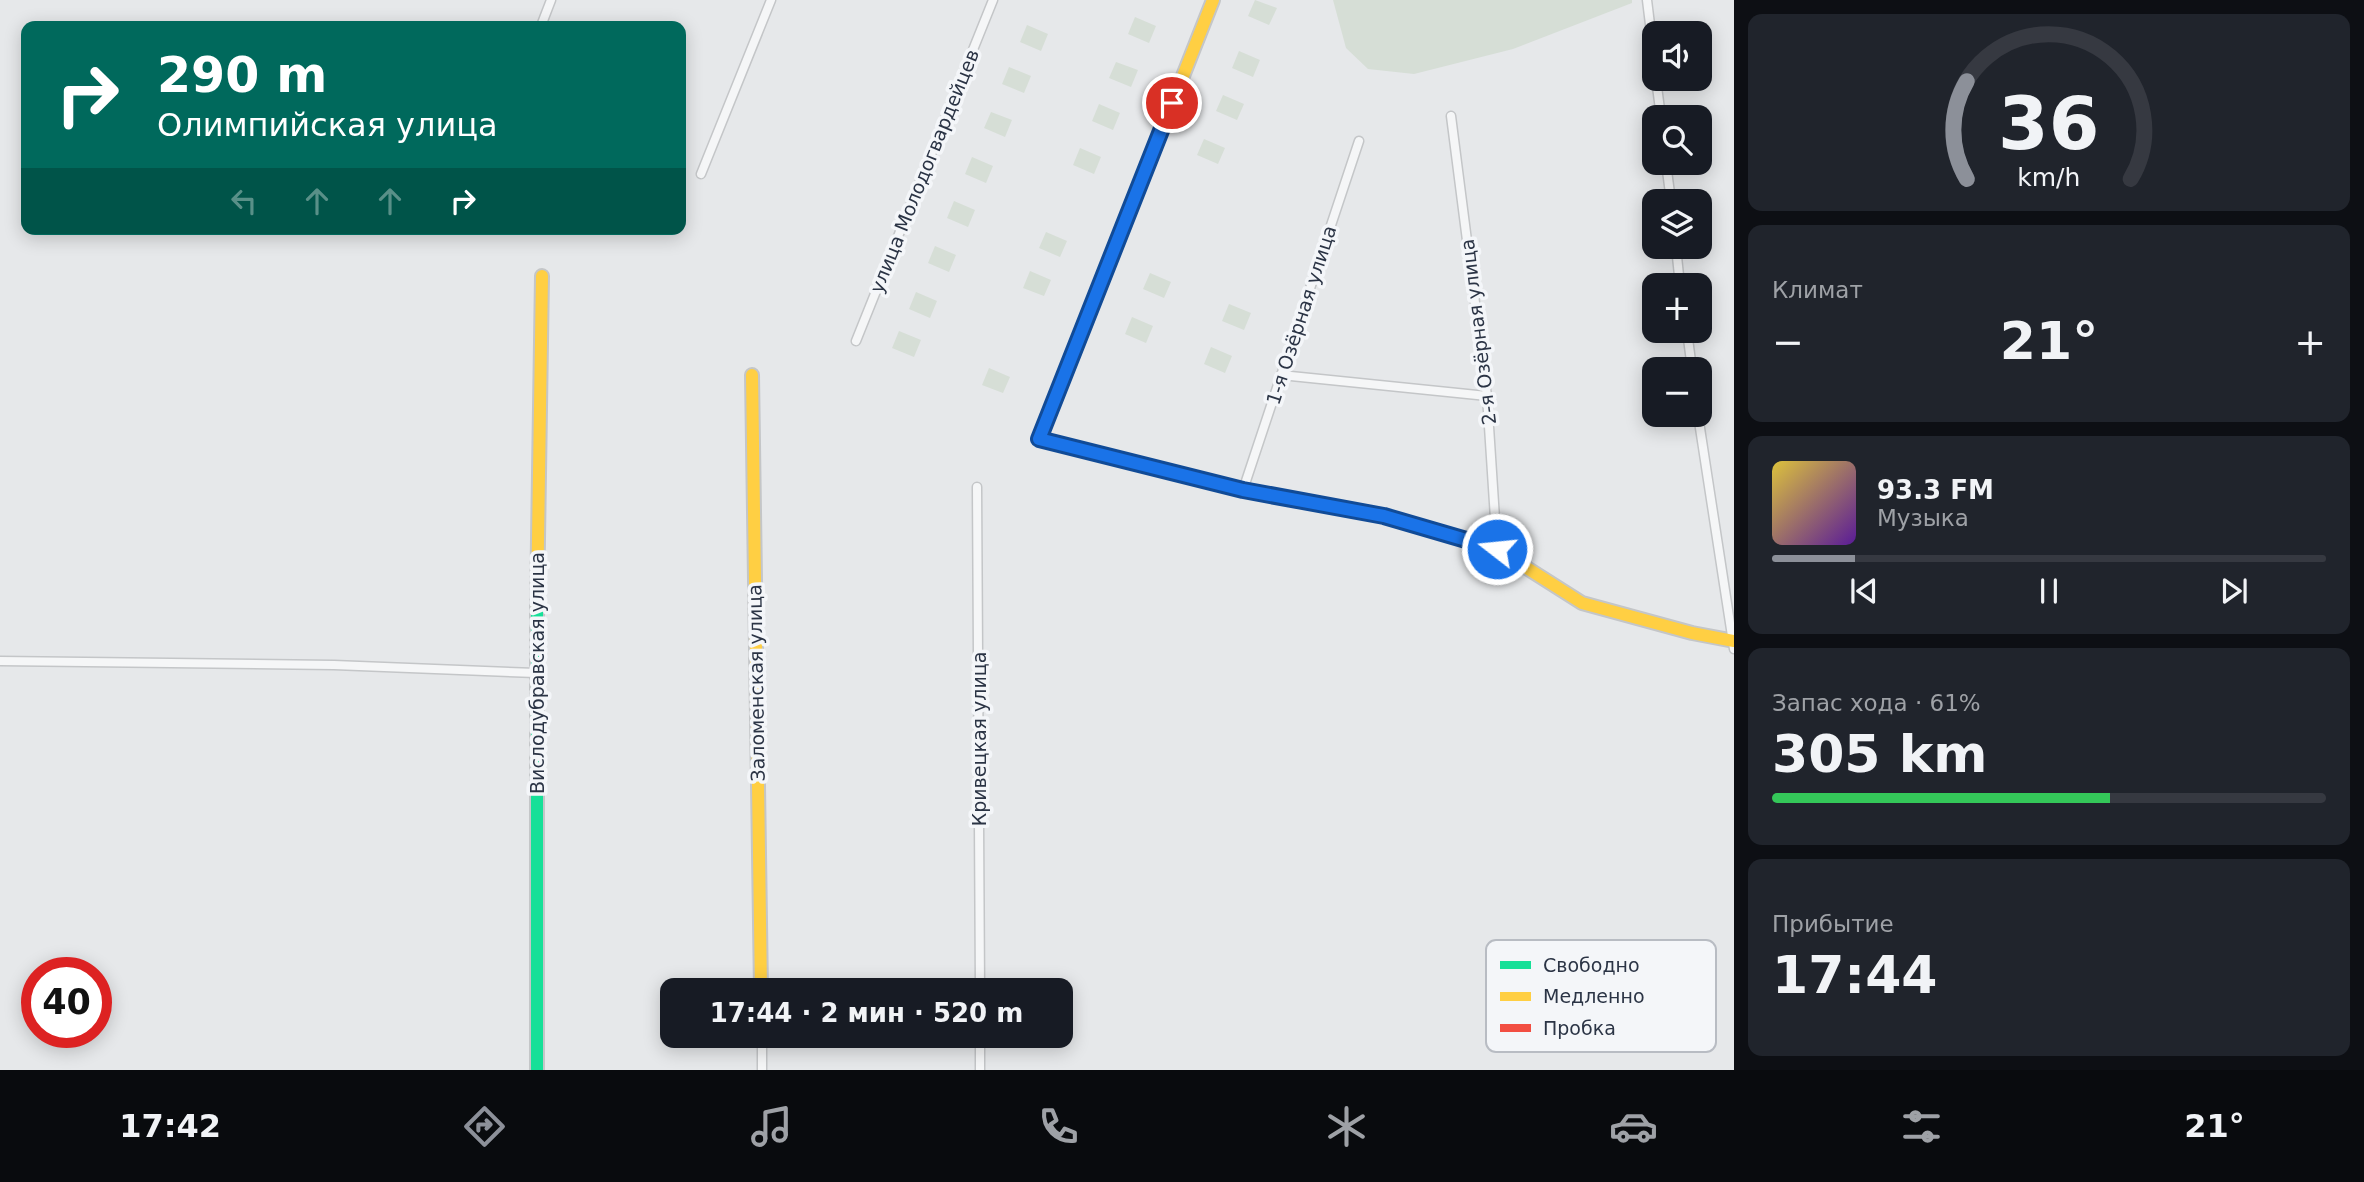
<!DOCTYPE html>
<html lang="ru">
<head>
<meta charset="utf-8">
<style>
  :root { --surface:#171b24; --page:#20242c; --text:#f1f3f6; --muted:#9ea1a6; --line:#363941; --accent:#8c9099 }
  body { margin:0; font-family:"DejaVu Sans",sans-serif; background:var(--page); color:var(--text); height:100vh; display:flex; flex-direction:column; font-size:26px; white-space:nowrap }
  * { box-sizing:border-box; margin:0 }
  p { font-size:23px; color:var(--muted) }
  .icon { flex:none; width:38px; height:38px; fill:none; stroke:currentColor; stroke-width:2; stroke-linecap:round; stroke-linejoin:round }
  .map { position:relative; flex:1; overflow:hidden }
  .drawer { display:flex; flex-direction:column; gap:14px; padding:14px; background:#0d0f14; width:630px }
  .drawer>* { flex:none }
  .top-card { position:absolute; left:21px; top:21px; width:665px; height:214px; border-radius:14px; box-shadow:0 4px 18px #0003; background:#00695c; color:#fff; overflow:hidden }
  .fabs { position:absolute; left:1642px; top:21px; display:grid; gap:14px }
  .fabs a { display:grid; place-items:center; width:70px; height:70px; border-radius:14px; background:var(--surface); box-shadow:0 4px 18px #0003; font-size:35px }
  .speed { position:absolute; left:21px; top:957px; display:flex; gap:14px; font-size:35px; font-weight:700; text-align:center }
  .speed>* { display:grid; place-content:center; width:91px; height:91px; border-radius:50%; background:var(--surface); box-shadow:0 4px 18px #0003; line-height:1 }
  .speed .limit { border:10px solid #d22; background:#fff; color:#111 }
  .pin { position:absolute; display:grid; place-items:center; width:60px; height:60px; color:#fff; margin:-30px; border:4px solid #fff; border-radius:50%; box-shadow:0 2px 7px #0007 }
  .me { position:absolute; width:77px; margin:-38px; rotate:286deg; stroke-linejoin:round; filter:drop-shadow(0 0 5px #0008) }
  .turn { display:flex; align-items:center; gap:24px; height:147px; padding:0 21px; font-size:32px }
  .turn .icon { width:91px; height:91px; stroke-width:2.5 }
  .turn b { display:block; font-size:49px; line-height:60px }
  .lanes { display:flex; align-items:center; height:66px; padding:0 21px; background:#0003; justify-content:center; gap:35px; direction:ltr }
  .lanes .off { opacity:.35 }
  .big { font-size:52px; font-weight:700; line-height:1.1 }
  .drawer .card { flex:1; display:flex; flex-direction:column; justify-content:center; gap:10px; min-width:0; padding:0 24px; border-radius:14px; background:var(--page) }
  .drawer .dial { align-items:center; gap:0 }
  .dial svg { height:182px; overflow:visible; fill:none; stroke:var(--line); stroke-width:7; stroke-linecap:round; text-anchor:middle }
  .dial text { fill:var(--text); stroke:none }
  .song { display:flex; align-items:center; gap:21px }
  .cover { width:84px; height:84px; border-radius:10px; background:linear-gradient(135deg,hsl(50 70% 55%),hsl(270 70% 35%)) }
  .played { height:7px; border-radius:4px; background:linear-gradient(90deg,var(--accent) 15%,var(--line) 15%) }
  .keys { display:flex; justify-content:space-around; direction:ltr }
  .heat { display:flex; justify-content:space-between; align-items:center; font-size:38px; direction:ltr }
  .charge { height:10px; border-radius:5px; background:linear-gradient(90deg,#34c759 61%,var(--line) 0) }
  .trip { position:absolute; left:660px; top:978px; width:413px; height:70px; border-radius:14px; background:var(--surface); box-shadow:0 4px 18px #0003; font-weight:700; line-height:70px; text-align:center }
  .menu { display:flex; height:112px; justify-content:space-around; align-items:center; background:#090b0e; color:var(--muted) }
  .menu .icon { width:49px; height:49px }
  .menu .active { color:var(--accent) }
  .menu b { font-size:32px; color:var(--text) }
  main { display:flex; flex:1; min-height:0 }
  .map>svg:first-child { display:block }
</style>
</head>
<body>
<main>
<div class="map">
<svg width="1734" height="1070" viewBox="0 0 1734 1070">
  <rect width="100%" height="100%" fill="#e6e8ea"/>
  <!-- green -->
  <g fill="#d6ded6">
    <path d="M1255 0 1277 8 1269 25 1248 16Z"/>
    <path d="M1333 0H1632V3L1513 49 1414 74 1368 69 1346 48Z"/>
    <path d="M1135 17 1156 26 1149 43 1128 34Z"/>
    <path d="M1027 25 1048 34 1041 51 1020 42Z"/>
    <path d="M1239 51 1260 60 1253 77 1232 68Z"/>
    <path d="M1116 62 1138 70 1131 87 1109 78Z"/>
    <path d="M1009 67 1031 76 1024 93 1002 84Z"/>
    <path d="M1223 95 1244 104 1237 120 1216 111Z"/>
    <path d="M1099 104 1120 113 1113 130 1092 121Z"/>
    <path d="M991 112 1012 120 1005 137 984 128Z"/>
    <path d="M1204 139 1225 148 1218 164 1197 155Z"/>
    <path d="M1080 148 1101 157 1094 174 1073 165Z"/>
    <path d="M972 157 993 166 986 183 965 174Z"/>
    <path d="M954 201 975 210 968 227 947 218Z"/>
    <path d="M1046 232 1067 241 1060 257 1039 248Z"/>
    <path d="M935 246 956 255 949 272 928 263Z"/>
    <path d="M1030 271 1051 280 1044 296 1023 288Z"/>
    <path d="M1150 273 1171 282 1164 298 1143 289Z"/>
    <path d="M916 292 937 301 930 318 909 309Z"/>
    <path d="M1229 304 1251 313 1244 330 1222 321Z"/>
    <path d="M1132 317 1153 326 1146 343 1125 334Z"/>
    <path d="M899 331 921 340 914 357 892 348Z"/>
    <path d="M1211 347 1232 356 1225 373 1204 364Z"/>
    <path d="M989 368 1010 377 1003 393 982 385Z"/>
  </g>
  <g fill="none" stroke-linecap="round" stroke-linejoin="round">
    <defs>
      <g id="street">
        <path d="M1647 0 1654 57"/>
        <path d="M541 26 551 0"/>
        <path d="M1656 79 1661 117"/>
        <path d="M1451 116 1487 396 1497 549"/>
        <path d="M1666 163 1671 201"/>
        <path d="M701 174 771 0"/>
        <path d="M1676 247 1680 285"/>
        <path d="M1687 331 1692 369"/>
        <path d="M856 341 993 0"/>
        <path d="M1281 375 1487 396"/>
        <path d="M1698 415 1734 649"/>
        <path d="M977 487 980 990"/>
        <path d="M1243 490 1359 141"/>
        <path d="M0 661 334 665 536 673"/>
        <path d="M762 1036V1070"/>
        <path d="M980 1036V1070"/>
      </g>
      <path id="fast" d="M537 1070V605"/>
      <g id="slow">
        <path d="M752 375 761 990"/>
        <path d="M1055 400 1213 0"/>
        <path d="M1472 542 1497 549 1582 603 1692 633 1734 641"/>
        <path d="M537 605 542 276"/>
      </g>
      <path id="jam" d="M1055 400 1039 439 1243 490 1384 516 1472 542"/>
    </defs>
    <!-- street casing -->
    <use href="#street" stroke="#c4c6c8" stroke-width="11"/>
    <!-- fast casing -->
    <use href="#fast" stroke="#c4c6c8" stroke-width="16"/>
    <!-- slow casing -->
    <use href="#slow" stroke="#c4c6c8" stroke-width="16"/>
    <!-- jam casing -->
    <use href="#jam" stroke="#c4c6c8" stroke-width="16"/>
    <!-- street -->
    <use href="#street" stroke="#f5f6f7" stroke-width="8"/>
    <!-- fast -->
    <use href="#fast" stroke="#16e098" stroke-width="12"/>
    <!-- slow -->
    <use href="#slow" stroke="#ffcf43" stroke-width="12"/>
    <!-- jam -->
    <use href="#jam" stroke="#f24e42" stroke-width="12"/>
  </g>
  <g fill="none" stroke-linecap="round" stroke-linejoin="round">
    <defs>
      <path id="route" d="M1172 103 1039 439 1243 490 1384 516 1497 549"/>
    </defs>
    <!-- route casing -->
    <use href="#route" stroke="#114b97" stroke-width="18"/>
    <!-- route -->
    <use href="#route" stroke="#1a73e8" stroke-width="12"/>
  </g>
  <g text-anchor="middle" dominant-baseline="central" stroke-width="7" stroke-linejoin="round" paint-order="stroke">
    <!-- street labels -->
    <g font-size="19" fill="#2b3445" stroke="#f4f6f9">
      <text transform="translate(924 171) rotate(-68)">улица Молодогвардейцев</text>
      <text transform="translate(1301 315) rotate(-72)">1-я Озёрная улица</text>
      <text transform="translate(1478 332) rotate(-97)">2-я Озёрная улица</text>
      <text transform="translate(537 673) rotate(-90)">Вислодубравская улица</text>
      <text transform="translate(756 683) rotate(-91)">Заломенская улица</text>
      <text transform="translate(979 739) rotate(-90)">Кривецкая улица</text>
    </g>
  </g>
  <!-- legend -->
  <rect x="1486" y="940" width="230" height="112" rx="10" fill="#f4f6f9" stroke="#b8bcc3" stroke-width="2"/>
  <rect x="1500" y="961" width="31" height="8" fill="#16e098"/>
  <rect x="1500" y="992" width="31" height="9" fill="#ffcf43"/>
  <rect x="1500" y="1024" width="31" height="8" fill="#f24e42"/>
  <g font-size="19" fill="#2b3445">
    <text x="1543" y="972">Свободно</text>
    <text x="1543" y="1003">Медленно</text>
    <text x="1543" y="1035">Пробка</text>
  </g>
</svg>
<div class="fabs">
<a><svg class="icon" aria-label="sound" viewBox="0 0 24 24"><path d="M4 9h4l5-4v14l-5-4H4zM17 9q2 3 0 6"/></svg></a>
<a><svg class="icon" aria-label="search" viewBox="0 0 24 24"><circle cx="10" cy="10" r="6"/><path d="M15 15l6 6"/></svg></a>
<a><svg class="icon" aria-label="layers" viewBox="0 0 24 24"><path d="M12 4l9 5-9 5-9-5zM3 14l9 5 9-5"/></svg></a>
<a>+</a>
<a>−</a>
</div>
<div class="speed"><div class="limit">40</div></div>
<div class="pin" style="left:1172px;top:103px;background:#d93025"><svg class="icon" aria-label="arrive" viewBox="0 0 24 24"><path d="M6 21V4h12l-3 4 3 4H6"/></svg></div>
<svg class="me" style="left:1497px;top:549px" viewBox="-20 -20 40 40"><circle r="17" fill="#1a73e8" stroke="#fff" stroke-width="3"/><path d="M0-11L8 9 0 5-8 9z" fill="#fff"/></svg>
<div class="trip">17:44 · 2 мин · 520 m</div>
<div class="top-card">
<div class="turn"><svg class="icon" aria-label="right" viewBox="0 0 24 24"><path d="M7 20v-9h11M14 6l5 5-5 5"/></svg><div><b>290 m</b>Олимпийская улица</div></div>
<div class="lanes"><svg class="icon off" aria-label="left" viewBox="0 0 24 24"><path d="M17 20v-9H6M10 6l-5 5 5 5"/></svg><svg class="icon off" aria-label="ahead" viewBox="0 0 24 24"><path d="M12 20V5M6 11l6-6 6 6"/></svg><svg class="icon off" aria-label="ahead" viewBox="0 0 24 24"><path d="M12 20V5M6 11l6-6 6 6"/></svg><svg class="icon" aria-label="right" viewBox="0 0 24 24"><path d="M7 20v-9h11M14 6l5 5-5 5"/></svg></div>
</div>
</div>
<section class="drawer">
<div class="card dial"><svg viewBox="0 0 100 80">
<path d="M14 69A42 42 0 1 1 86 69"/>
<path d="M14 69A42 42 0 0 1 14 26" stroke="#8c9099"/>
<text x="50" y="56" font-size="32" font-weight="700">36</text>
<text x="50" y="72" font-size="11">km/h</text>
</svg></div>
<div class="card"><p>Климат</p>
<div class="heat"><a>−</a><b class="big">21°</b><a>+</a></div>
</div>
<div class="card">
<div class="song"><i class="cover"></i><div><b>93.3 FM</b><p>Музыка</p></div></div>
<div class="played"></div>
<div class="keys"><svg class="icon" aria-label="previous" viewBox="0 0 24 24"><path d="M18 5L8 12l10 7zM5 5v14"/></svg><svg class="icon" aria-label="pause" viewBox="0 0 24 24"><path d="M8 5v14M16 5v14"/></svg><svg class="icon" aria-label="next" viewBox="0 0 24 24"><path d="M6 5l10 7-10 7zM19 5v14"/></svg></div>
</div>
<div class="card"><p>Запас хода · 61%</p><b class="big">305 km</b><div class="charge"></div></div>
<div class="card"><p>Прибытие</p><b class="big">17:44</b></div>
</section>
</main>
<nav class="menu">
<b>17:42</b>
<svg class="icon active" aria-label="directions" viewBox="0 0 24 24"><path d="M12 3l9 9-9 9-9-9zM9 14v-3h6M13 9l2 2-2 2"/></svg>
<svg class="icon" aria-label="music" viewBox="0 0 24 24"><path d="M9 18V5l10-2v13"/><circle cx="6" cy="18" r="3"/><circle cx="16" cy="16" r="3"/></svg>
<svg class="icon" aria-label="phone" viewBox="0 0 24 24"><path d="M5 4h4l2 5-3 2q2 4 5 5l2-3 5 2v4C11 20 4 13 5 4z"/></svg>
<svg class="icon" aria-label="climate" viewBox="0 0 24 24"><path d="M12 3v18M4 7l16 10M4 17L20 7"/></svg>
<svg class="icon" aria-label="car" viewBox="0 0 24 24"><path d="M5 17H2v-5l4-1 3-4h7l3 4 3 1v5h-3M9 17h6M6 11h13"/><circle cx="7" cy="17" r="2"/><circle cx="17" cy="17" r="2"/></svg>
<svg class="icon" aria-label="filters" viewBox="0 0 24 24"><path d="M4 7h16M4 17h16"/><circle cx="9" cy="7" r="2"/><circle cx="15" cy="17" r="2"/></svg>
<b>21°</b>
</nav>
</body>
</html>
